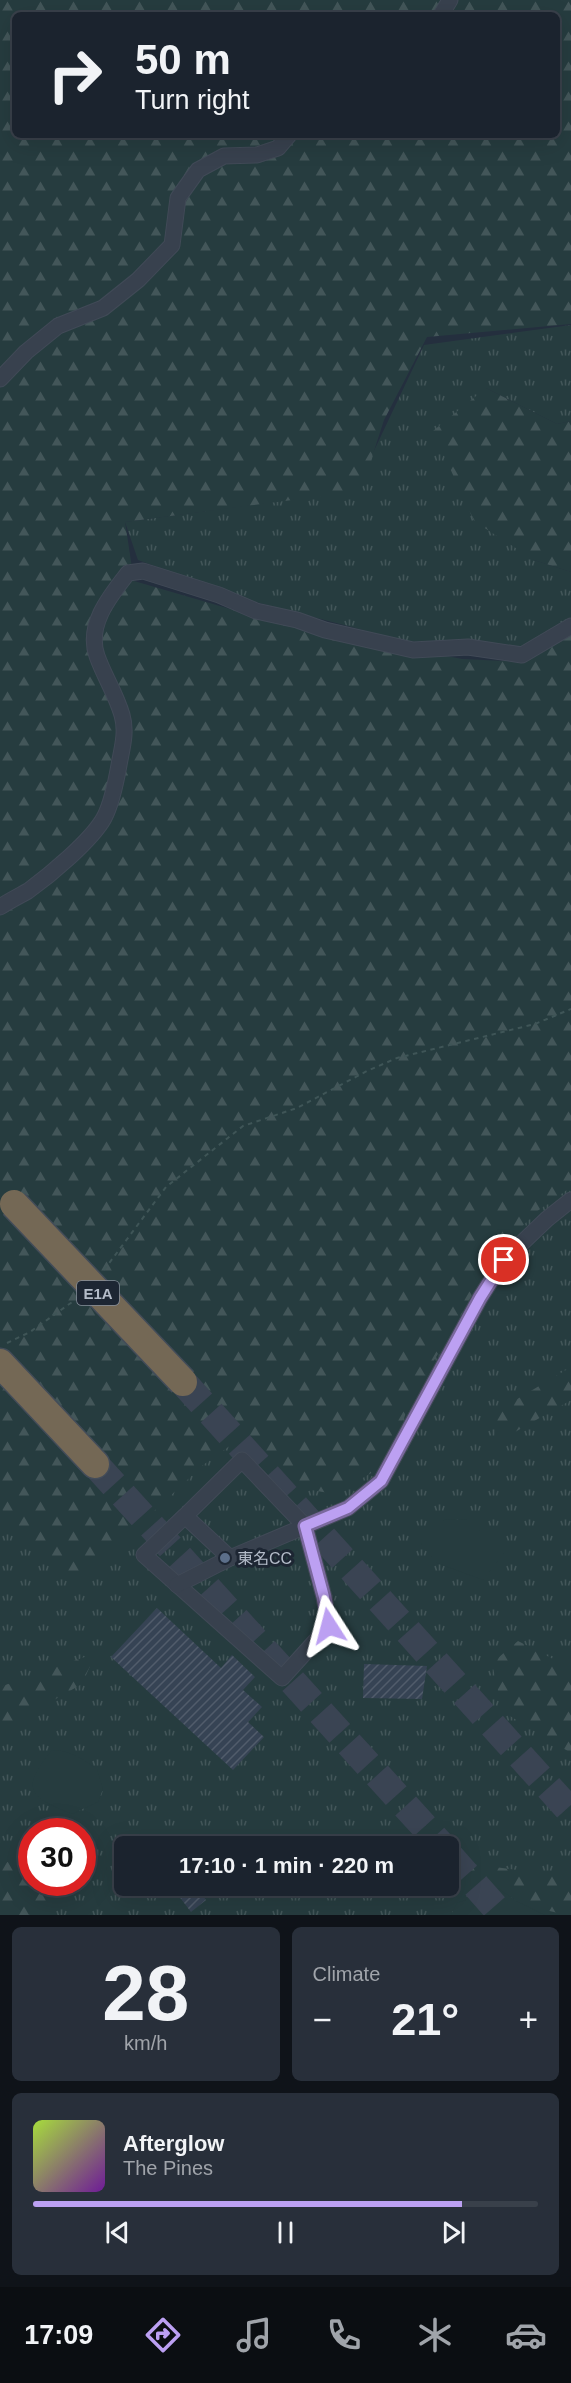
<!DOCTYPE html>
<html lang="en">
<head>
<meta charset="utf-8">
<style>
  :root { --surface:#1b232e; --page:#282f3a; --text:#f1f3f6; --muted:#a0a4aa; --line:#39404a; --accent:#bca0f2 }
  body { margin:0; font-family:Arial,"Noto Sans JP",sans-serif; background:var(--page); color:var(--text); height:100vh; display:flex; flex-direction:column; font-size:22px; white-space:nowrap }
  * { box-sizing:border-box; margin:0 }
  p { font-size:20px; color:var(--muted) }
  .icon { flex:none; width:33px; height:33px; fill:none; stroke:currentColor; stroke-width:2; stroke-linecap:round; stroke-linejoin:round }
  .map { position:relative; height:1915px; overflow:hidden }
  .side { display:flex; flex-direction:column; gap:12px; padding:12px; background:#0f1319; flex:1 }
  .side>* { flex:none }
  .top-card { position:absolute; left:12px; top:12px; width:548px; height:126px; border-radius:9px; box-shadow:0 6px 24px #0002,0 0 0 2px var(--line); background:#1b232e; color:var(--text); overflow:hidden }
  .speed { position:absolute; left:18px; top:1818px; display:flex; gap:12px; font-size:30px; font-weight:700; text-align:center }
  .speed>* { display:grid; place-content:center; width:78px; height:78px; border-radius:50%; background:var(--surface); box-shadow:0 6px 24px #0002,0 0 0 2px var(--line); line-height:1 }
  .speed .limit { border:9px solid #d22; background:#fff; color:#111 }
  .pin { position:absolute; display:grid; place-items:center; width:51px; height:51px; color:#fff; margin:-26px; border:3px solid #fff; border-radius:50%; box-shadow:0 2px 6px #0007 }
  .me { position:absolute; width:66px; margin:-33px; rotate:351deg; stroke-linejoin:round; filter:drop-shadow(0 0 4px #0008) }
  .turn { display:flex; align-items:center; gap:21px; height:126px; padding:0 24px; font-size:27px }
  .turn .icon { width:78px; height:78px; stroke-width:2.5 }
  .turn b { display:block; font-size:42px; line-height:51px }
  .big { font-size:45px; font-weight:700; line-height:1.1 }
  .side .widget { flex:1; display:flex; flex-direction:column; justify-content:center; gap:9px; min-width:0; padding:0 21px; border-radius:9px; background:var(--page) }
  .side .dial { align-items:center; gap:0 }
  .dial b { font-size:78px; line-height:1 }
  .song { display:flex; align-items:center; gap:18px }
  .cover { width:72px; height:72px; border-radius:9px; background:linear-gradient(135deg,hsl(80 70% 55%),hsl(280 70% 35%)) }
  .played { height:6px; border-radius:3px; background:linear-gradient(90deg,var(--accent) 85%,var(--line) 85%) }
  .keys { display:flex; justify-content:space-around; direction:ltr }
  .heat { display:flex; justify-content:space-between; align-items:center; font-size:33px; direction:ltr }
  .side .tiles { flex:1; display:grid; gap:12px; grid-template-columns:1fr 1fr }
  .widget:last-child { grid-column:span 2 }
  .trip { position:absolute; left:114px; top:1836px; width:345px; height:60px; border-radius:9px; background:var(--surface); box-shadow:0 6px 24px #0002,0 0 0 2px var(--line); font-weight:700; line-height:60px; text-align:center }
  .tabs { display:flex; height:96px; justify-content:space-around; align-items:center; background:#0b0e12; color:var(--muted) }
  .tabs .icon { width:42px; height:42px }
  .tabs .selected { color:var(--accent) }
  .tabs b { font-size:27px; color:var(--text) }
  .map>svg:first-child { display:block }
</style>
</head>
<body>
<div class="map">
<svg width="571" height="1915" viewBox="0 0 571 1915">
  <defs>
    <pattern id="grass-tufts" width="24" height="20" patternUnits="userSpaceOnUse" patternTransform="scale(1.5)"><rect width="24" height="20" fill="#263c3f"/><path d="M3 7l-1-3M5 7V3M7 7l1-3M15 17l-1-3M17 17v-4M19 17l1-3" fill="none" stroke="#435659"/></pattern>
    <pattern id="forest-firs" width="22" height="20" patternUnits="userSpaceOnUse" patternTransform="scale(1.5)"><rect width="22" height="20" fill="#263c3f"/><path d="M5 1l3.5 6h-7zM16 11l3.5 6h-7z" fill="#435659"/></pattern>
    <pattern id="building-hatch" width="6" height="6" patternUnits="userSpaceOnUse" patternTransform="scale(1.5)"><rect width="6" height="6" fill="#364354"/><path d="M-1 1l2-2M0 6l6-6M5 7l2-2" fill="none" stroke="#515c6b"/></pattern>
  </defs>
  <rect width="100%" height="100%" fill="#242f3e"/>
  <!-- grass -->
  <g fill="url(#grass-tufts)" fill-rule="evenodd">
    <path d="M571 325V421L557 424 486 388 534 560 571 572V626L521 648 405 641 252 601 138 560 125 522 355 491 424 345Z"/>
    <path d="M571 1175V1915H0V1491ZM32 1832H82V1882H32ZM124 1846H448V1886H124Z"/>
  </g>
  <!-- forest -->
  <g fill="url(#forest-firs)" fill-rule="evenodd">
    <path d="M0 0H571V324L427 337 384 420 361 491 125 522 134 581 278 623 462 659 523 662 571 633V1187L536 1212 496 1254 418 1388 380 1468 335 1494 287 1486 238 1440 203 1465 79 1582 0 1508ZM15 15H556V135H15Z"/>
    <path d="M486 388 557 424 571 421V572L534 560 474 521 433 431Z"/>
    <path d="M571 1367V1400L494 1444 497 1411Z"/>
    <path d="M518 1641 557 1661 571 1662V1753L510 1716 498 1691 492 1663Z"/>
    <path d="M96 1653 82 1684 38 1709 0 1741V1687Z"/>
    <path d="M31 1857 32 1882 67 1883 47 1903 29 1915H0V1866L15 1858Z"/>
    <path d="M471 1864 571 1877V1915H560L558 1913 520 1904 498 1888 467 1897 450 1892Z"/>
  </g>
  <!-- green -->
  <g fill="#263c3f">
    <path d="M467 1519 504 1553 483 1580 437 1563 421 1544 444 1520Z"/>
    <path d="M52 1750C70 1750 82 1759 97 1769L103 1789 98 1802 72 1814C30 1797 19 1790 52 1750Z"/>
    <path d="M498 1888 516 1901 545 1915H451L457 1903Z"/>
  </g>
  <!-- building -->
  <g fill="url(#building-hatch)">
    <path d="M157 1608 221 1668 232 1655 255 1677 243 1690 262 1707 248 1722 264 1737 233 1770 111 1657Z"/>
    <path d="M364 1664 427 1666 422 1699 363 1698Z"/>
    <path d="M190 1886H195L206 1900 191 1912 178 1895Z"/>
  </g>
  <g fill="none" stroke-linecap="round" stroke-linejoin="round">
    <!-- highway-tunnel -->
    <g stroke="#3a4453" stroke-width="28" stroke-dasharray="28 14" stroke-linecap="butt">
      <path d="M183 1382 571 1812"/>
      <path d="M95 1464 442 1846"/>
      <path d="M448 1854 502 1915"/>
    </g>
    <defs>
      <g id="street">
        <path d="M441 15 450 0"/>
        <path d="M0 379 26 352 58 326 103 308 138 280 172 245 178 198 198 170 224 156 257 155 278 148 289 135"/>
        <path d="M0 907C9 901 19 896 28 891 50 875 91 841 104 818 112 803 116 782 119 765 122 748 127 732 122 715 116 694 104 676 97 656 86 625 110 596 128 573L143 571 219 595 256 611 297 620 325 630 413 650 468 647 522 655 571 626"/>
        <path d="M185 1516 144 1555 282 1678 329 1626 324 1597 305 1526 242 1460 185 1516 230 1558"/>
        <path d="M177 1585 230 1558 348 1508 381 1481 480 1298 504 1260 547 1219 571 1200"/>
      </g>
      <path id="highway" d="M0 1363 95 1464"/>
    </defs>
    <!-- street casing -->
    <use href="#street" stroke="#414a57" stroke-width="17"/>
    <!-- highway casing -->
    <use href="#highway" stroke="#434c59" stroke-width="31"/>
    <!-- path -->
    <g stroke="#3f5557" stroke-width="2" stroke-dasharray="4.5 4.5" stroke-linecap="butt">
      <path d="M104 1270 166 1187 243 1126 297 1108 367 1071 397 1058 535 1024 571 1009"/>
      <path d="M7 1343 30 1332 75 1300"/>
    </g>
    <!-- street -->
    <use href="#street" stroke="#38414e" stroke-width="15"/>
    <!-- highway -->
    <use href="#highway" stroke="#746855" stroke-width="28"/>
    <defs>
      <path id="highway-bridge" d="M14 1204 183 1382"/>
    </defs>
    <!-- highway-bridge casing -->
    <use href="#highway-bridge" stroke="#434c59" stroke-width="31" stroke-linecap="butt"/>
    <!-- highway-bridge -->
    <use href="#highway-bridge" stroke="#746855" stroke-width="28"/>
  </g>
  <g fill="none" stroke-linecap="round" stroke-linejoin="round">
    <defs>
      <path id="route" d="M329 1626 324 1597 305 1526 348 1508 381 1481 480 1298 504 1260"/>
    </defs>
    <!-- route casing -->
    <use href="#route" stroke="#7a689d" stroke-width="15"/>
    <!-- route -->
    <use href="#route" stroke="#bca0f2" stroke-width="10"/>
  </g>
  <!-- markers -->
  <circle fill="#5c6f8a" stroke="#1d2633" stroke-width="2" cx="225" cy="1558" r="6"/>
  <g text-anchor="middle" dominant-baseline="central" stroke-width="6" stroke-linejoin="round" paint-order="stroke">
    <!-- shield labels -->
    <rect fill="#1d2633" stroke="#878f9c" stroke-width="1.5" x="77" y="1281" width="42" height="24" rx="4.5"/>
    <g font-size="15" font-weight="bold" fill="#b4bcc9">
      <text x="98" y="1293">E1A</text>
    </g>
    <!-- poi labels -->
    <g font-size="16" fill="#b4bcc9" stroke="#1d2633" text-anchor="start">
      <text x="237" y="1558">東名CC</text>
    </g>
  </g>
</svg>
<div class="speed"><div class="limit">30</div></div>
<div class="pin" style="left:504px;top:1260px;background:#d93025"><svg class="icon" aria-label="arrive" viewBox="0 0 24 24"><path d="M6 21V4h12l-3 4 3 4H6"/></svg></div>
<svg class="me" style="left:329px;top:1626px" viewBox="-20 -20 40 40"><path d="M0-17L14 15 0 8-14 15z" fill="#bca0f2" stroke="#fff" stroke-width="4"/></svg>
<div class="trip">17:10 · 1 min · 220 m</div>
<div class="top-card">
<div class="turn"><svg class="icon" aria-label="right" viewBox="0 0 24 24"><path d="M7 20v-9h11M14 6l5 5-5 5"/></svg><div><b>50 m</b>Turn right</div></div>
</div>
</div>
<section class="side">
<div class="tiles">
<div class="widget dial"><b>28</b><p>km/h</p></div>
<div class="widget"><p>Climate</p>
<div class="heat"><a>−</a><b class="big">21°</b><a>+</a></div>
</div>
<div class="widget">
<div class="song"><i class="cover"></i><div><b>Afterglow</b><p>The Pines</p></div></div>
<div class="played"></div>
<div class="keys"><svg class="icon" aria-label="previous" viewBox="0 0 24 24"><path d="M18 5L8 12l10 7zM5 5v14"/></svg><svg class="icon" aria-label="pause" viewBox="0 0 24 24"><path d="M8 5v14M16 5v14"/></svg><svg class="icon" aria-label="next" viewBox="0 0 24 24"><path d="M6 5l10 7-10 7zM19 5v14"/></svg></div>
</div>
</div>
</section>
<nav class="tabs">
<b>17:09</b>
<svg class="icon selected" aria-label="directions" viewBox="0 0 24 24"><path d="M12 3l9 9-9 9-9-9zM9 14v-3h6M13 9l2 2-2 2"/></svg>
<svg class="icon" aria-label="music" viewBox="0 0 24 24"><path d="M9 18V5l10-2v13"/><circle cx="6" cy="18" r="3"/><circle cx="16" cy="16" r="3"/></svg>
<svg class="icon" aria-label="phone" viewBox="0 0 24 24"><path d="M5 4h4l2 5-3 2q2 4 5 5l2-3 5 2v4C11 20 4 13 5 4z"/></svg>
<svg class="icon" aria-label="climate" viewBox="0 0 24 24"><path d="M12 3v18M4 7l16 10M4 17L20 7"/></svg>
<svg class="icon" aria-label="car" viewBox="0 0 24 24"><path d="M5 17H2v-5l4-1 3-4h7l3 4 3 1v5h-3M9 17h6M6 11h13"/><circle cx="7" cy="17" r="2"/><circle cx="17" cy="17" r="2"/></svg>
</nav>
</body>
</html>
